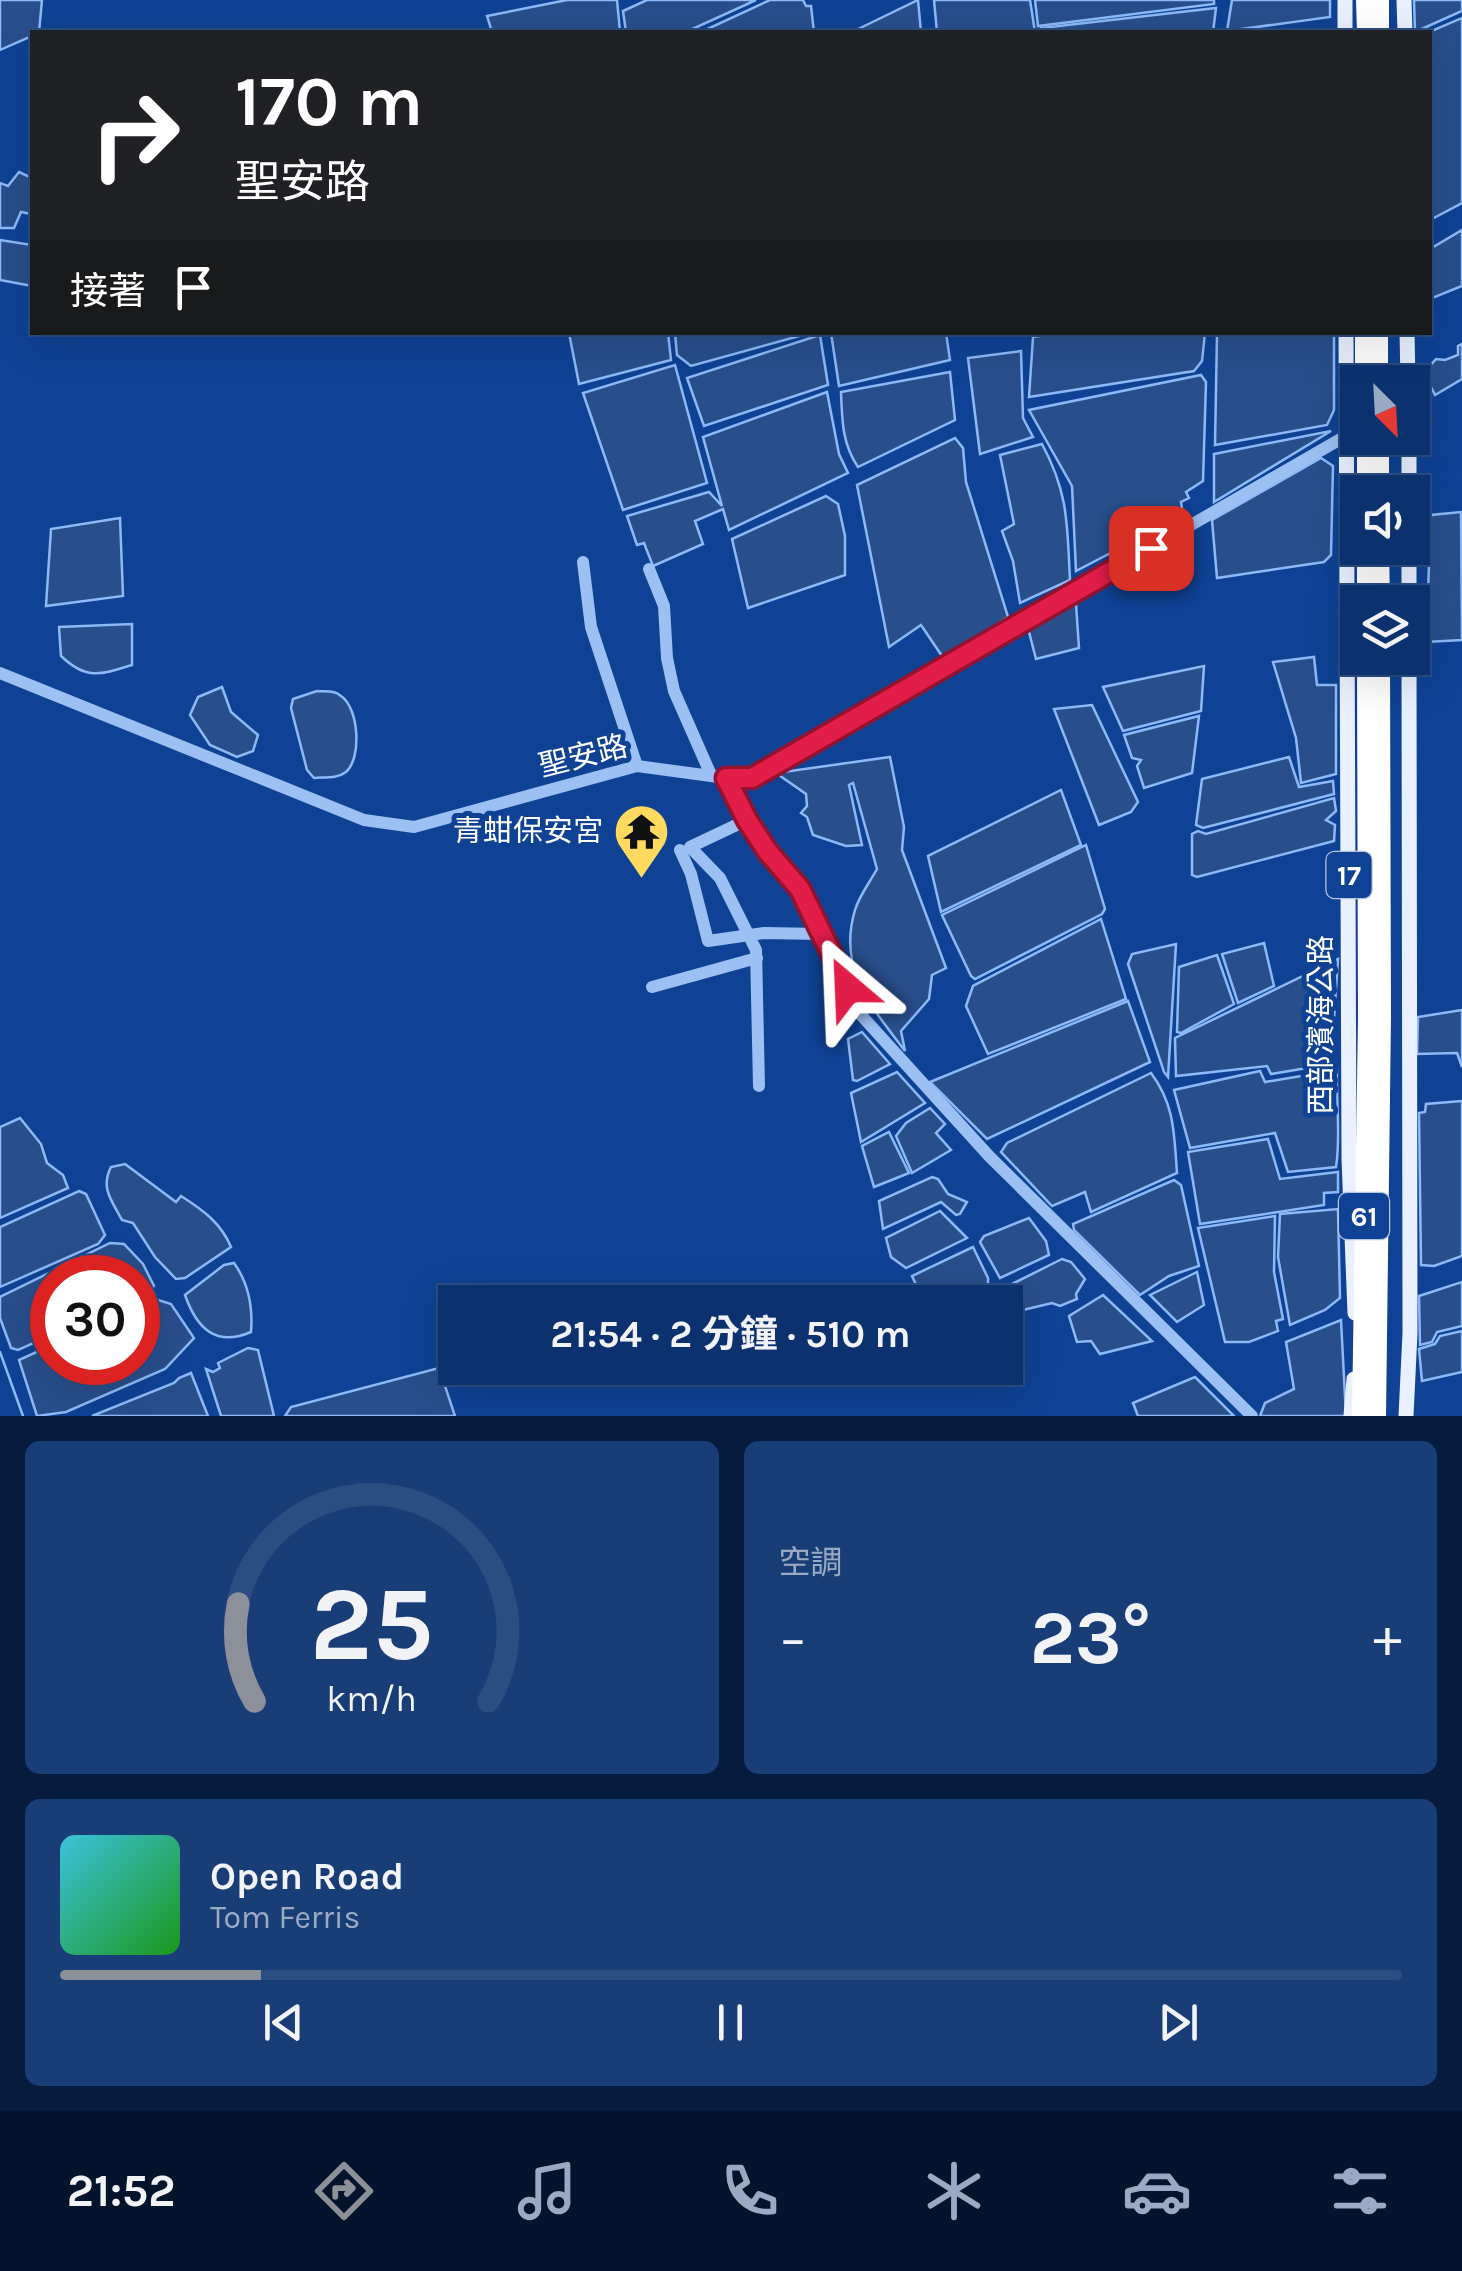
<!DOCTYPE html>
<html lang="zh-TW">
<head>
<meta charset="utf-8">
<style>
  :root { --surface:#0b326f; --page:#193e77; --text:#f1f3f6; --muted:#9aaac3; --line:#2b4d82; --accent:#8c9099 }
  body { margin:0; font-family:Karla,"Noto Sans TC",sans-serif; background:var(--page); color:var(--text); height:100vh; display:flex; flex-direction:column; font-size:38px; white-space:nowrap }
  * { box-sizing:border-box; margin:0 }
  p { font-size:32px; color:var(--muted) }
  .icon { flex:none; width:55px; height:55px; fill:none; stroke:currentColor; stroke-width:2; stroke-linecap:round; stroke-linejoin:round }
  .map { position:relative; height:1416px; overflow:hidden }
  .details { display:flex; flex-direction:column; gap:25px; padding:25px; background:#061c3d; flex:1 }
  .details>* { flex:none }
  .hud { position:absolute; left:30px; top:30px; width:1402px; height:305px; border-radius:0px; box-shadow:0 10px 40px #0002,0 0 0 2px var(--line); background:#202124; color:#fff; overflow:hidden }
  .needle { width:65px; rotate:156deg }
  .buttons { position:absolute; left:1340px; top:365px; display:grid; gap:20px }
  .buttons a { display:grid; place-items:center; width:90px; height:90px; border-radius:0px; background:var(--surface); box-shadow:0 10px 40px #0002,0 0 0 2px var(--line); font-size:50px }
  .speed { position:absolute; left:30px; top:1255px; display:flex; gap:20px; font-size:50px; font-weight:700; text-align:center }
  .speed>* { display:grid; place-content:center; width:130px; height:130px; border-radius:50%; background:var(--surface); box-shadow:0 10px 40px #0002,0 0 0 2px var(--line); line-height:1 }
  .speed .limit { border:15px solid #d22; background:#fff; color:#111 }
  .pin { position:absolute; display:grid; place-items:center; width:85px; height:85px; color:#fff; margin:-42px; border-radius:20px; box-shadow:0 5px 15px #0006 }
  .me { position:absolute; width:110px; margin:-55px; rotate:334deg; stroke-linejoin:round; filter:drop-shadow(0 0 8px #0008) }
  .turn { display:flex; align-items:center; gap:35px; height:210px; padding:0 40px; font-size:45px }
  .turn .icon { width:130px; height:130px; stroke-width:2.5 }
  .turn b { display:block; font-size:70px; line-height:85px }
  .then { display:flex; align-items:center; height:95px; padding:0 40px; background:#0003; gap:20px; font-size:38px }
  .big { font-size:75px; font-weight:700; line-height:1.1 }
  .details .widget { flex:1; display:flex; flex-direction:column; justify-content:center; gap:15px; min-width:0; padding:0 35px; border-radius:15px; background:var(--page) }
  .details .dial { align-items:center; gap:0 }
  .dial svg { height:260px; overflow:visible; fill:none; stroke:var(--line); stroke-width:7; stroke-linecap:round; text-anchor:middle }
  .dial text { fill:var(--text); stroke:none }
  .song { display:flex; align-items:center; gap:30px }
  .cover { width:120px; height:120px; border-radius:15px; background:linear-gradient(135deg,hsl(190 70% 55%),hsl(120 70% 35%)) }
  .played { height:10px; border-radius:5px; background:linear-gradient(90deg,var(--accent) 15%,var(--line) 15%) }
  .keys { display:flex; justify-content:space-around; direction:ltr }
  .heat { display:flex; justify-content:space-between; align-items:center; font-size:55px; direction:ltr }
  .details .tiles { flex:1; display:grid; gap:25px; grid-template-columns:1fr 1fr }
  .widget:last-child { grid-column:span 2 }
  .trip { position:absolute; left:438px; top:1285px; width:585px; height:100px; border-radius:0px; background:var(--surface); box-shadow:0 10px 40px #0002,0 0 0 2px var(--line); font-weight:700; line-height:100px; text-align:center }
  .tab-bar { display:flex; height:160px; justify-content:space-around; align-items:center; background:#04142c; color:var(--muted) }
  .tab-bar .icon { width:70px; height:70px }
  .tab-bar .selected { color:var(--accent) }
  .tab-bar b { font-size:45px; color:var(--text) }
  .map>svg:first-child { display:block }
</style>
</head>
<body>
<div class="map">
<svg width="1462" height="1416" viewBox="0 0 1462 1416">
  <rect width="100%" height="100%" fill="#0f4294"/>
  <!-- water -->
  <g fill="#284e8c" stroke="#8db9f8" stroke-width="2.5">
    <path d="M0 0H42L39 32H32V36L0 50Z"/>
    <path d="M567 0H617L620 32H492L487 16Z"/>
    <path d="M647 0H756L686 32H626L623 11Z"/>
    <path d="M770 0H803L806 6H811L814 32H701Z"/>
    <path d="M918 0 921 32H852Z"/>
    <path d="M934 0H1030L1035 32H937Z"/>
    <path d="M1035 0H1214V4L1038 26Z"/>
    <path d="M1232 0H1330V17L1227 31Z"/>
    <path d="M1414 0H1462V11L1415 32Z"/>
    <path d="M1216 8 1213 32H1041V28Z"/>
    <path d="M1462 18V203L1430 220 1429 32Z"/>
    <path d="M19 172 32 178 31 214 21 212 14 228H0V183L8 186Z"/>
    <path d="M1462 230V286L1430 299V249Z"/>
    <path d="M0 240 32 245V286L0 280Z"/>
    <path d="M569 333H668L671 360 579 384Z"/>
    <path d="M675 333 810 332V333L691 366 677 355Z"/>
    <path d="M831 333H946L950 360 839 386Z"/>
    <path d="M1061 333V332L1205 333 1202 361 1194 371 1029 397 1033 337Z"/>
    <path d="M1217 333H1334V410L1327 425 1215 445Z"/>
    <path d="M820 335 828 385 704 426 687 378Z"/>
    <path d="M1462 344V379L1435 395 1426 377 1427 369 1436 359 1445 360 1458 355V346Z"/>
    <path d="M1021 351 1023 418 1033 437 980 454 968 358Z"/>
    <path d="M675 365 707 483 623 510 583 393Z"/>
    <path d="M950 372 955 420 858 467C842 444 842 419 841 392Z"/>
    <path d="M1201 375 1206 382 1203 481 1186 492 1189 498 1181 502 1183 515 1076 571 1072 486 1029 410Z"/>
    <path d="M827 392 839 454 848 473 729 530 723 509 695 521 703 544 653 566 644 543 637 545 627 516 709 492 722 506 703 437Z"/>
    <path d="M1331 431 1214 502V454Z"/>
    <path d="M955 438 963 448 966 482 1008 617 944 659 921 625 889 647 857 485Z"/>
    <path d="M1042 444C1069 494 1067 525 1070 580L1020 603 1013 561 1002 531 1014 524 1000 455Z"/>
    <path d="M1321 458 1333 466 1331 555 1324 562 1217 578 1212 520Z"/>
    <path d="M826 496 838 504 845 536V575L748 608 732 539Z"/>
    <path d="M1461 512 1462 640 1426 642 1431 515Z"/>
    <path d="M120 518 123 596 46 606 51 529Z"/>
    <path d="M1071 602 1076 604 1079 648 1036 659 1028 628Z"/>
    <path d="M132 624V665C100 675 86 680 61 656L59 627Z"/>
    <path d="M1314 657 1317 685H1336V774L1301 783 1296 738 1273 662Z"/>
    <path d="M1204 666 1201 711 1123 731 1103 687Z"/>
    <path d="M222 687 231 712 258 735 253 751 237 757 210 745 190 715 198 697Z"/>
    <path d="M317 691C326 692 334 690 341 696 359 708 362 758 346 772 337 779 324 777 314 778L307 770 291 708 293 699Z"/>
    <path d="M1092 705 1138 802 1131 812 1099 825 1054 709Z"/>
    <path d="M1199 716 1192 773 1144 788 1137 766 1141 760 1132 758 1124 735Z"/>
    <path d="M890 757 904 827 902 850 946 968 932 975 929 999 901 1031 905 1051C872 1007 837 970 855 910 859 896 870 882 877 869L853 783 849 785 862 845 846 846 813 835 807 817 801 813 807 806 806 794 776 773Z"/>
    <path d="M1289 757 1299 787 1333 781 1334 794 1203 828 1196 825 1202 779Z"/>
    <path d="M1061 790 1081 845 941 912 928 856Z"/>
    <path d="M1334 798 1336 811 1326 820 1335 825 1334 841 1197 877 1192 875V834L1198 831 1206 834Z"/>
    <path d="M1086 845 1105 909 1102 914 975 979 971 976 942 915Z"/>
    <path d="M1101 919 1126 999 988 1054 966 1006 973 986Z"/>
    <path d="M1264 943 1274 986 1238 1003 1222 954Z"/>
    <path d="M1176 944 1168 1077 1164 1072 1128 964 1132 954Z"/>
    <path d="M1217 955 1234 1004 1181 1033 1177 1032 1179 967Z"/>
    <path d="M1338 959 1331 1064 1271 1074 1267 1066 1176 1076 1175 1038Z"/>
    <path d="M1128 1001 1150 1062 987 1139 930 1082Z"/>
    <path d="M1462 1010V1067L1457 1053 1417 1054 1418 1017Z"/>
    <path d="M862 1032 890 1064 857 1081 853 1080 848 1039Z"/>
    <path d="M1337 1070C1336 1103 1341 1136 1336 1167L1288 1172 1275 1133 1190 1148 1174 1090 1260 1071 1265 1082Z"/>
    <path d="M897 1072 925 1103 861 1142 851 1093Z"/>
    <path d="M1151 1073C1175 1105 1174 1134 1177 1173L1091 1212 1085 1192 1052 1206 1001 1152 1007 1143Z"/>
    <path d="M1462 1101V1256L1434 1266 1421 1265 1419 1113 1425 1112 1426 1104Z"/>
    <path d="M930 1108 945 1124 936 1133 951 1150 912 1173 896 1136 906 1123Z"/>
    <path d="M20 1118 41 1144 47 1163 63 1175 68 1188 0 1218V1127Z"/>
    <path d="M889 1132 909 1173 874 1187 862 1146Z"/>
    <path d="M1268 1139 1280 1179 1338 1172V1192L1324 1193V1205L1200 1224 1188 1152Z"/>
    <path d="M125 1164 176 1202 181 1196C203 1210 221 1223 231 1247L185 1278 176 1279 155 1257 133 1223 122 1220C112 1201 100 1188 111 1167Z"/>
    <path d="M932 1177 938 1179 948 1194 967 1202 960 1214 956 1215 941 1202 883 1229 879 1201Z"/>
    <path d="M1174 1180 1181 1185 1199 1266 1169 1276 1140 1295 1074 1230 1073 1224Z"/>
    <path d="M79 1191 86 1194 105 1235 98 1244 0 1287V1227Z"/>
    <path d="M1338 1209 1340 1298 1325 1310 1290 1325 1278 1257 1280 1214Z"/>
    <path d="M940 1211 967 1238 906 1268 891 1257 886 1238Z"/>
    <path d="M1275 1216 1274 1272 1283 1319 1276 1321 1278 1331 1249 1342H1225L1198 1228Z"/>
    <path d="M1029 1218 1046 1241 1049 1255 1000 1278 980 1242 984 1236Z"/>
    <path d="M110 1243 124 1244 143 1264 154 1286 138 1299V1278H52V1335L18 1350 11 1348 0 1318V1297Z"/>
    <path d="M973 1247 988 1278V1285L951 1302H924L912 1276Z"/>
    <path d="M1062 1259 1071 1262 1085 1279 1076 1294 1077 1299 1060 1306 1052 1303 1006 1314 1005 1302H995L992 1294Z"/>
    <path d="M234 1263C249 1284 253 1307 251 1332 216 1347 197 1329 185 1295L224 1265Z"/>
    <path d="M1197 1272 1204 1305 1177 1322 1150 1295Z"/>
    <path d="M1462 1282V1326L1437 1332 1432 1342 1420 1345 1419 1296Z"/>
    <path d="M1103 1295 1152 1341 1100 1354 1091 1341 1077 1342 1069 1316Z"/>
    <path d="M155 1299 171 1304 194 1338 165 1369 66 1412 37 1416 19 1360 52 1345V1362H138V1307Z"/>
    <path d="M1341 1320 1346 1416H1260L1265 1403 1294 1389 1286 1342Z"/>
    <path d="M1462 1331V1372L1422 1381 1419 1349 1435 1344 1440 1336Z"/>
    <path d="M248 1348 258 1350 274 1416H221L206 1369 213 1372 220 1368 218 1363Z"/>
    <path d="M439 1368 455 1416H285L291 1407Z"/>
    <path d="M191 1373 208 1416H92L174 1383 179 1378Z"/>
    <path d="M1195 1377 1234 1416H1138L1133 1403Z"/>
  </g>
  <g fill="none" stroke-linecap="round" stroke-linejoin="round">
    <!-- stream -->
    <path stroke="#8db9f8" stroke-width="2.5" d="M0 1352 23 1416"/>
    <!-- minor -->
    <g stroke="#9cbff4" stroke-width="12">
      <path d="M583 562 591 627 637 766"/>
      <path d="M649 569 664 606 667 658 674 691 711 775"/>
      <path d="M0 673 364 820 414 827 637 766 726 778H751L1358 429"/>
      <path d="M726 778 747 820 768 852 800 889 861 1015 989 1156 1252 1416"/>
      <path d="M747 820 690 847 720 878 756 950 759 1086"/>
      <path d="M680 850 691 874 708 941 764 933 822 934"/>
      <path d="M652 987 757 958"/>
    </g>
    <!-- major -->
    <g stroke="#e9f0ff" stroke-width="15">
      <path d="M1345 0V32"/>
      <path d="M1404 0 1405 32"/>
      <path d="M1346 332 1349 1159 1355 1313"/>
      <path d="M1407 332 1408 382"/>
      <path d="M1409 438V492"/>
      <path d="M1409 548V602"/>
      <path d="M1351 1416 1354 1379"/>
      <path d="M1406 1416 1410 1333 1409 658"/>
    </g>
    <!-- highway -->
    <g stroke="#fff" stroke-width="18">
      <path d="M1365 0 1366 32"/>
      <path d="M1380 0V32"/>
      <path d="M1364 382V332"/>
      <path d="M1379 382V332"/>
      <path d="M1366 438V492"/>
      <path d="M1380 438V492"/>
      <path d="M1366 548V602"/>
      <path d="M1380 548 1381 602"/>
      <path d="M1366 658 1367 1017"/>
      <path d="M1377 1416 1382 1017 1381 658"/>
    </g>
    <!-- highway-bridge -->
    <path stroke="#fff" stroke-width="18" d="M1361 1416 1367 1017"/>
  </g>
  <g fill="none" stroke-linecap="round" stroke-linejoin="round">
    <defs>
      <path id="route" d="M848 988 800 889 768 852 747 820 726 778H752L1151 548"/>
    </defs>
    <!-- route casing -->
    <use href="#route" stroke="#92132f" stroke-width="25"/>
    <!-- route -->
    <use href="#route" stroke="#e11d48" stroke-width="18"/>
  </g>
  <!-- icons -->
  <defs>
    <symbol id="temple-pin" viewBox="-11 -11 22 30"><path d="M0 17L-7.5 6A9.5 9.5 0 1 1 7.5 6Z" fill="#ffda5f" stroke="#0f4294"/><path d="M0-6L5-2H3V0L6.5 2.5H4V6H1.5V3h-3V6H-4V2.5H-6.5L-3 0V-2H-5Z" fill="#111"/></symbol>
  </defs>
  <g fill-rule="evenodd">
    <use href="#temple-pin" x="610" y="800" width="63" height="86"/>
  </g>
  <g text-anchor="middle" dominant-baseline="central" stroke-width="10" stroke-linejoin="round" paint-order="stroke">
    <!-- shield labels -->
    <g fill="#0f4294" stroke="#b7c6df" stroke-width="2.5">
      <rect x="1326.5" y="852" width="45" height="46" rx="8"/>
      <rect x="1339" y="1193" width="50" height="46" rx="8"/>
    </g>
    <g font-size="28" font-weight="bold" fill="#fff">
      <text x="1349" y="875">17</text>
      <text x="1364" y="1216">61</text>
    </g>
    <!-- street labels -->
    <g font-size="30" fill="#fff" stroke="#0f4294">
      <text transform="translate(583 756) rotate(-14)">聖安路</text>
      <text transform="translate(1321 1025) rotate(-90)">西部濱海公路</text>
    </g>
    <!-- poi labels -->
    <g font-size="30" fill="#fff" stroke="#0f4294" text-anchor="end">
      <text x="603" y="831">青蚶保安宮</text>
    </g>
  </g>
</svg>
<div class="buttons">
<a><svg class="needle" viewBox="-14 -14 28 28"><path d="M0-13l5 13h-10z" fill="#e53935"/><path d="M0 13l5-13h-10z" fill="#9aaac3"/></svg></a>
<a><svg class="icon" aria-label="sound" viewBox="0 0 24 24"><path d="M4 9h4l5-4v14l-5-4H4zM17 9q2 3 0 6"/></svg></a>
<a><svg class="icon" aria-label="layers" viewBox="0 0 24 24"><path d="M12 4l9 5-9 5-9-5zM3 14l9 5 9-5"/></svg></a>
</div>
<div class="speed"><div class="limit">30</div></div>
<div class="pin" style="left:1151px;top:548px;background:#d93025"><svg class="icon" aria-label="arrive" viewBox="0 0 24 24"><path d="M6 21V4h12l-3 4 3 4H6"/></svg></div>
<svg class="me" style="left:848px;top:988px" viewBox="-20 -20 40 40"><path d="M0-17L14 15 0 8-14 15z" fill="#e11d48" stroke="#fff" stroke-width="4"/></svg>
<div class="trip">21:54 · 2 分鐘 · 510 m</div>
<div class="hud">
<div class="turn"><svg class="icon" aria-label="right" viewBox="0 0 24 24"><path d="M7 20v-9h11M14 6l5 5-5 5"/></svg><div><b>170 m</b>聖安路</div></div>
<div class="then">接著<svg class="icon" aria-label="arrive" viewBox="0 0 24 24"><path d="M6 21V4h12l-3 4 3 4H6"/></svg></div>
</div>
</div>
<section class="details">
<div class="tiles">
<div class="widget dial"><svg viewBox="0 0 100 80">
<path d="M14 69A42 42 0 1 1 86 69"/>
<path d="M14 69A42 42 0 0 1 9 39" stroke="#8c9099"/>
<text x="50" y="56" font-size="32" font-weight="700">25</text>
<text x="50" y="72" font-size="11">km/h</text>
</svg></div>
<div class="widget"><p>空調</p>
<div class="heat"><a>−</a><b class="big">23°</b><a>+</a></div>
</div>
<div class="widget">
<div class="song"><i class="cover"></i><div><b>Open Road</b><p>Tom Ferris</p></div></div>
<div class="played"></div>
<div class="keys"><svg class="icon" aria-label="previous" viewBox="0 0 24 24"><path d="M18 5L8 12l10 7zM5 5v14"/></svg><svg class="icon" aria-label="pause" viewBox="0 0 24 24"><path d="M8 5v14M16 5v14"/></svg><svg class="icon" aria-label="next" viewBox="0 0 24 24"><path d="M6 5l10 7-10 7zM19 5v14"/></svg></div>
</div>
</div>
</section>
<nav class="tab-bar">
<b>21:52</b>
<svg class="icon selected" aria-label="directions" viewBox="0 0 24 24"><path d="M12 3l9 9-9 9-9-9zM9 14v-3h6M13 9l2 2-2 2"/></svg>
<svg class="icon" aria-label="music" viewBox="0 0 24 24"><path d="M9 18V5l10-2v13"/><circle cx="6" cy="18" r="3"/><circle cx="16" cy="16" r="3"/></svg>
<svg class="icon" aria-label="phone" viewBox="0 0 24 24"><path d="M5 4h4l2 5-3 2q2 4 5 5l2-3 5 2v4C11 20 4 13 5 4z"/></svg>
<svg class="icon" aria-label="climate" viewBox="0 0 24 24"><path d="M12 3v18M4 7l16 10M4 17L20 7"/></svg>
<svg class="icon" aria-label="car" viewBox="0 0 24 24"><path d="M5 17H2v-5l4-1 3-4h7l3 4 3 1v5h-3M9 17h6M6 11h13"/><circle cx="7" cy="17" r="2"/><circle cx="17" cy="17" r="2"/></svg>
<svg class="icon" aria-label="filters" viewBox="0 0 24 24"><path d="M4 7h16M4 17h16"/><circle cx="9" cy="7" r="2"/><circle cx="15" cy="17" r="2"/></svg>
</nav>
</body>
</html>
